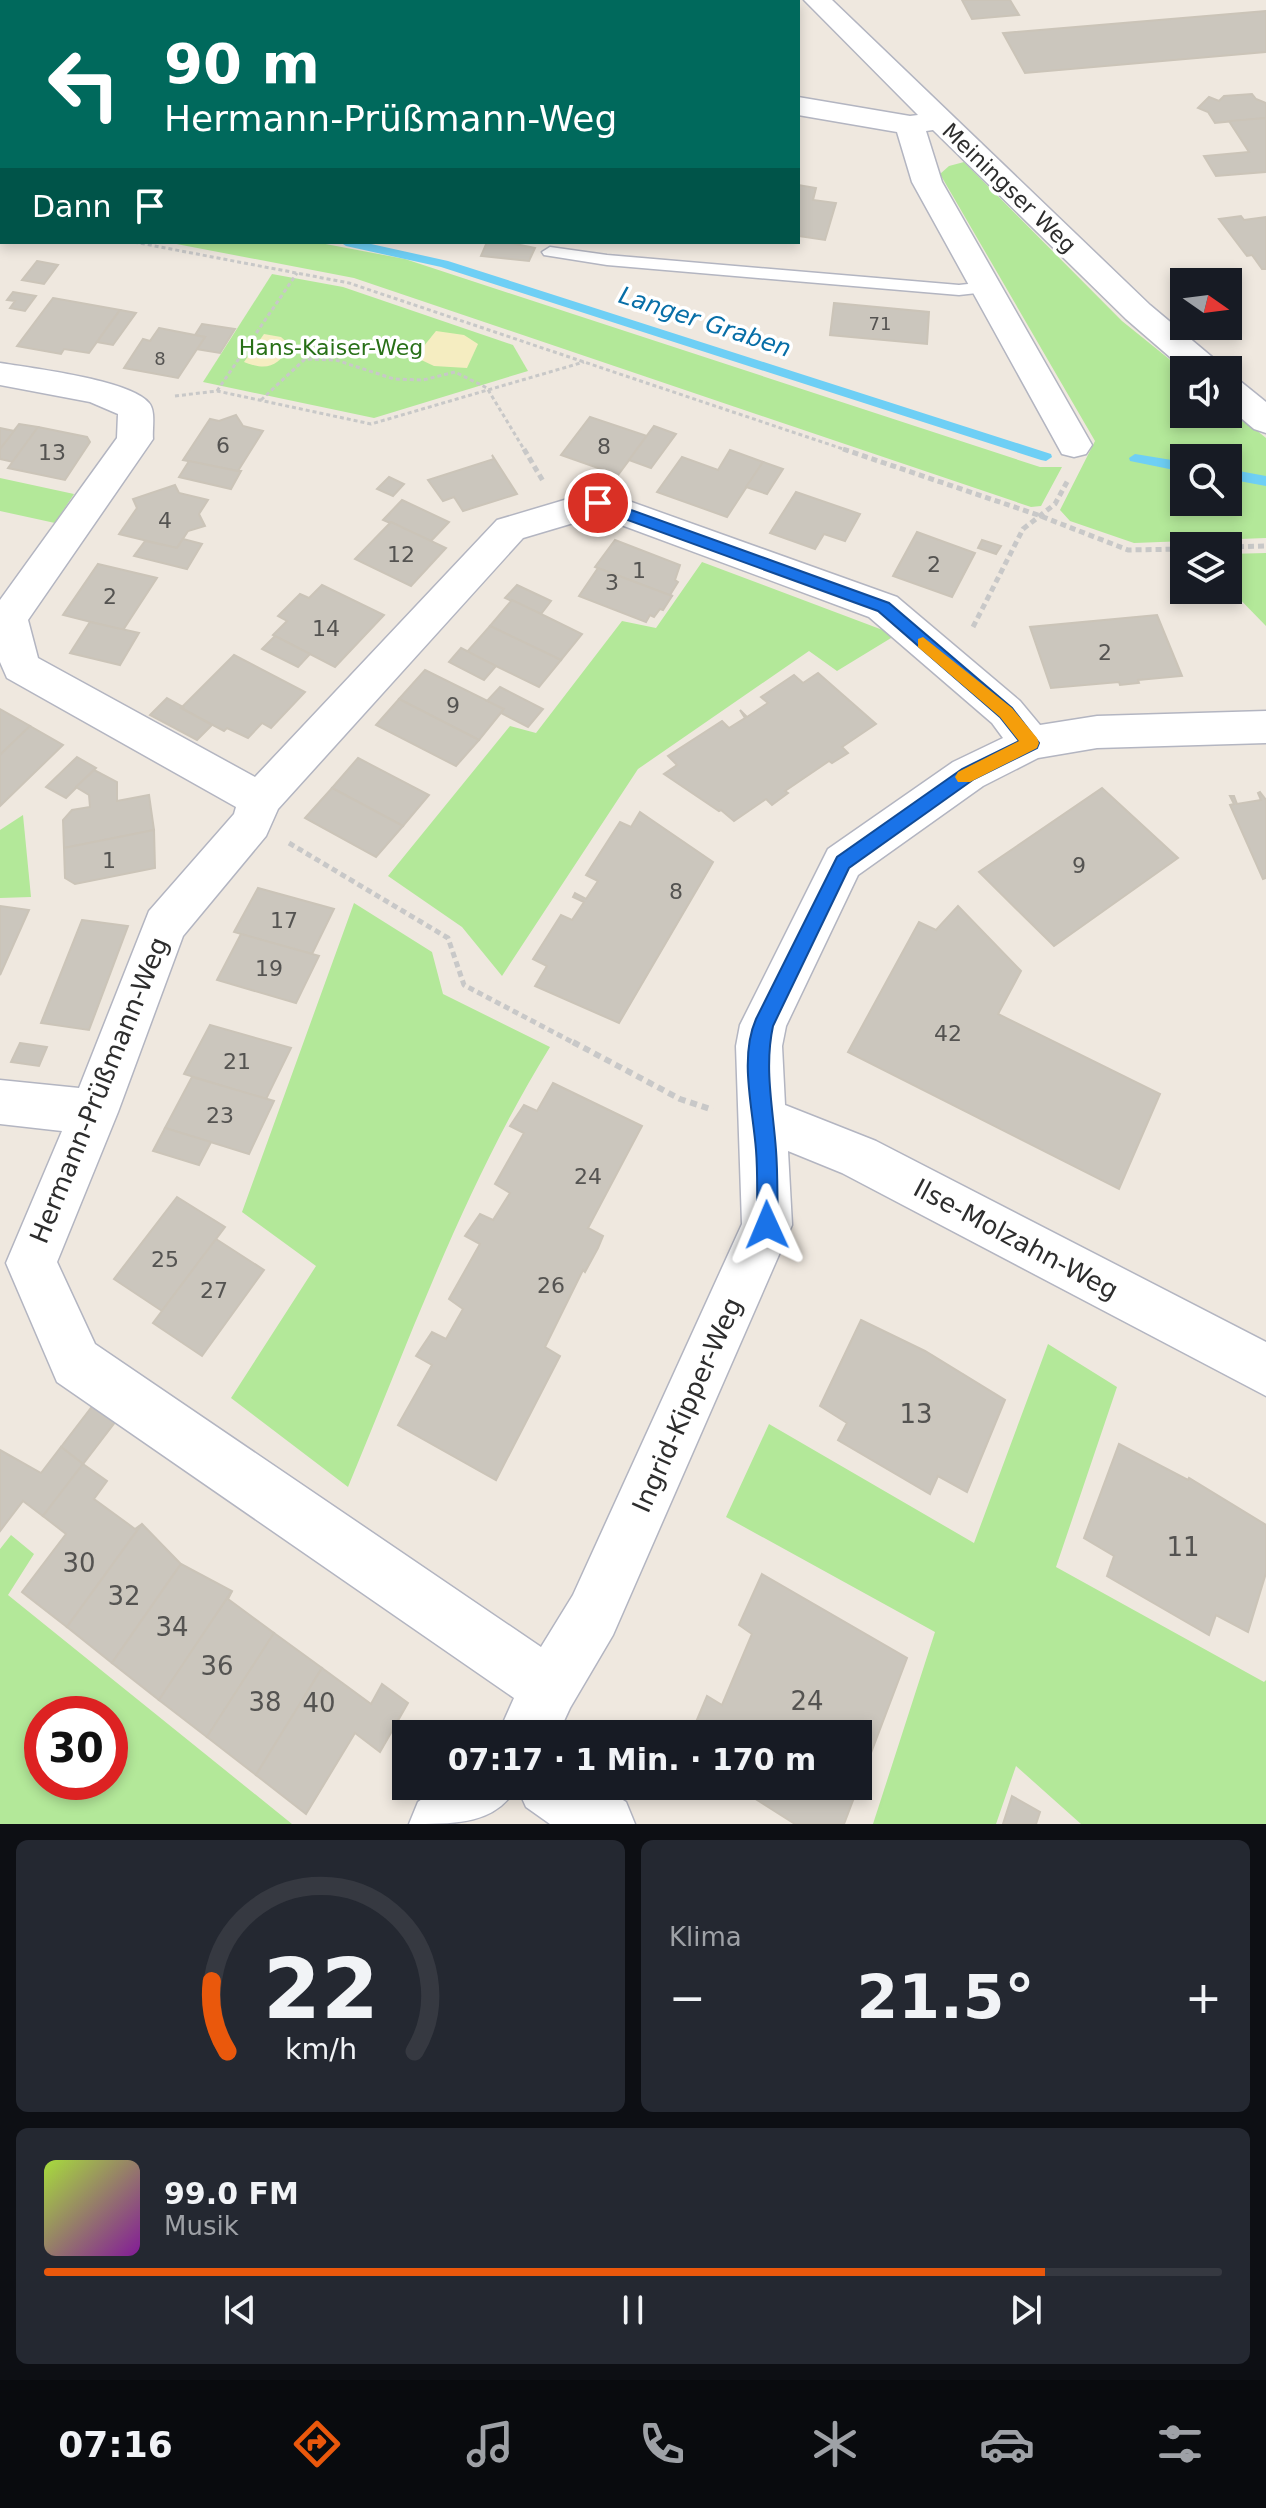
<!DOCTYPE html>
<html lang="de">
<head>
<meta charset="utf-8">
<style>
  :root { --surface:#171b24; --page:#242831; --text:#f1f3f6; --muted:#9ea1a6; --line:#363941; --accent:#ea580c }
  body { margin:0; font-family:"DejaVu Sans",sans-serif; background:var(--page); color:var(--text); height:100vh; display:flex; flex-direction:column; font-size:30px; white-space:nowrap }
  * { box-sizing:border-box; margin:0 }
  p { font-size:26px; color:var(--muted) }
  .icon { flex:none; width:44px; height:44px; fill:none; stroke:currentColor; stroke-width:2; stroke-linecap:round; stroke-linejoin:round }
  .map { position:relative; height:1824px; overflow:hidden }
  .side { display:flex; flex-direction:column; gap:16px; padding:16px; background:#0d0f14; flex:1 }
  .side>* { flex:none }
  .guide { position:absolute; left:0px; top:0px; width:800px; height:244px; box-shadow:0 4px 12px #0003; background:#00695c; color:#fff; overflow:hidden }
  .needle { width:52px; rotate:104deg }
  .tools { position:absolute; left:1170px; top:268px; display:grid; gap:16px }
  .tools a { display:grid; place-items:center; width:72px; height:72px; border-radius:0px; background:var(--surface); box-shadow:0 4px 12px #0003; font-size:40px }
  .speed { position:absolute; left:24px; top:1696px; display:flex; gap:16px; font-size:40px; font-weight:700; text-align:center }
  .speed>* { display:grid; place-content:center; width:104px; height:104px; border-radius:50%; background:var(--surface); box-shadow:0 4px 12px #0003; line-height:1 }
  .speed .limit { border:12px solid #d22; background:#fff; color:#111 }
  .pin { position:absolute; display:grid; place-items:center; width:68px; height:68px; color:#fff; margin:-34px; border:4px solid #fff; border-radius:50%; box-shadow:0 2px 8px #0007 }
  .me { position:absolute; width:88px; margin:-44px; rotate:359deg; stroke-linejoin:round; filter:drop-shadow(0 0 6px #0008) }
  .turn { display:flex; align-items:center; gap:28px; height:168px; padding:0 32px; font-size:36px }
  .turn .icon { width:104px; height:104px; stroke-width:2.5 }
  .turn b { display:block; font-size:56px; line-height:68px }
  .then { display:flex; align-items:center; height:76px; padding:0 32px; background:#0003; gap:16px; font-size:30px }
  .big { font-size:60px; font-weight:700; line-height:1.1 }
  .side .tile { flex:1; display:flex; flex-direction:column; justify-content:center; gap:12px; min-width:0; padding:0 28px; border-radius:12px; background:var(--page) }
  .side .dial { align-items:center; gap:0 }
  .dial svg { height:208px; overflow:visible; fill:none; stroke:var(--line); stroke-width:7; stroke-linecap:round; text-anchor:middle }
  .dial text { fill:var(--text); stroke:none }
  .song { display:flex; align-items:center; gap:24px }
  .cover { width:96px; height:96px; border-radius:12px; background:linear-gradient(135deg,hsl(80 70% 55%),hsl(290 70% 35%)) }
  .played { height:8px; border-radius:4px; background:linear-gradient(90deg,var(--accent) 85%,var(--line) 85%) }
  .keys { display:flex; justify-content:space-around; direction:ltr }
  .heat { display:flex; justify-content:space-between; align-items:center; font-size:44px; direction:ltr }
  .side .tiles { flex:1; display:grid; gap:16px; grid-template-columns:1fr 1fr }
  .tile:last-child { grid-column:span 2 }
  .trip { position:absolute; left:392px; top:1720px; width:480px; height:80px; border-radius:0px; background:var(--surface); box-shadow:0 4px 12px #0003; font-weight:700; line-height:80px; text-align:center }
  .menu { display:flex; height:128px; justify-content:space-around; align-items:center; background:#090b0e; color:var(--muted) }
  .menu .icon { width:56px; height:56px }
  .menu .selected { color:var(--accent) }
  .menu b { font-size:36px; color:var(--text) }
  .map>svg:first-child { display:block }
</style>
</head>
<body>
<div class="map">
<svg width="1266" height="1824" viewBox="0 0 1266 1824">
  <rect width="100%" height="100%" fill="#efe8df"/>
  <!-- green -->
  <g fill="#b3e899" fill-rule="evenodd">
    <path d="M964 162 1122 321 1184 371V414H1228V407L1266 438V538L1134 543 1070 521 1060 510 1095 441 940 174 949 166ZM1184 458H1228V502H1184Z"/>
    <path d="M166 242H315L405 259 1040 467H1062L1041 506 1031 507 354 278Z"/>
    <path d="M272 274 343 287 513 345 528 371 374 418 203 382Z"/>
    <path d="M0 478 74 494 55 523 0 511Z"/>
    <path d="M1266 553V626L1228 587V554Z"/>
    <path d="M702 562 896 635 837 671 809 651 638 769 502 976 462 927 388 876 510 726 536 733 622 621 656 628Z"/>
    <path d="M23 815 31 897 0 898V830Z"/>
    <path d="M354 903 432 952 443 994 550 1047C465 1185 410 1338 348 1487L231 1398 316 1266 242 1212Z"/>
    <path d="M1048 1344 1117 1387 1056 1567 1264 1682 1266 1680V1824H1081L1016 1766 996 1824H873L935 1632 726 1517 769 1424 974 1543Z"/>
    <path d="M11 1535 34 1554 8 1595 292 1824H0V1549ZM42 1714H110V1782H42Z"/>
  </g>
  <!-- sand -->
  <g fill="#f5edc1">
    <path d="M436 331 464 335 478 344 467 368 434 366 415 357Z"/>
    <path d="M264 334 281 337 291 346C277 367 267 371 244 362Z"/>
  </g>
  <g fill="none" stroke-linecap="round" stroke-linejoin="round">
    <!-- stream -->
    <g fill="#6ecff5" fill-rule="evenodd">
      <rect x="0" y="171" width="2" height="7"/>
      <path d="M340 242H362L448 261 1051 454 1052 457 1046 461 1041 460 441 267 346 246Z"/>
      <path d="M1135 454 1184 462V472L1130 461 1129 458Z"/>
      <path d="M1228 469 1266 476V486L1228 479Z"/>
    </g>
  </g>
  <!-- building -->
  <g fill="#cbc6bd" stroke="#cbc4b8" stroke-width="2">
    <path d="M962 0H1010L1019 15 972 19Z"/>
    <path d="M1266 11V52L1025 73 1003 33Z"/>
    <path d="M1252 94 1256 99 1266 103V118L1215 123 1208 112 1198 108 1209 97 1219 101 1224 96Z"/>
    <path d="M1266 118V172L1216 176 1204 156 1249 152 1229 121Z"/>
    <path d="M798 185 816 188 813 200 836 203 825 240 798 236Z"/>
    <path d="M1241 216 1244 220 1266 217V269H1262L1252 255 1247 256 1219 219Z"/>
    <path d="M487 242H505L535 248 529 261 481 256Z"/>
    <path d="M37 261 58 265 44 284 22 280Z"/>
    <path d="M13 292 36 296 25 311 10 308 15 301 7 300Z"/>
    <path d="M53 298 120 310 89 353 64 349 61 354 17 346Z"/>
    <path d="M834 303 929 312 927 344 830 335Z"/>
    <path d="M120 310 136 313 113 345 97 342Z"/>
    <path d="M202 324 235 329 220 353 196 349 205 337 195 335Z"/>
    <path d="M159 328 205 337 178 378 124 368 143 339 150 341Z"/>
    <path d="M236 415 243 426 263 431 238 471 183 460 210 419 219 421Z"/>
    <path d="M590 417 647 436 618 475 561 455Z"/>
    <path d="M19 424 38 427 13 462 0 459V449Z"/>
    <path d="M654 426 676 434 651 468 629 460Z"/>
    <path d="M38 427 87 437 90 442 65 480 8 468Z"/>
    <path d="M0 428 14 431 0 449Z"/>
    <path d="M730 450 763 462 727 517 657 492 682 457 718 470Z"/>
    <path d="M492 455 517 494 463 511 454 497 443 501 428 480 494 459Z"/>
    <path d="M189 461 237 471H241L231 489 179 477Z"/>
    <path d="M763 462 783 469 767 494 746 487Z"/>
    <path d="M389 477 404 484 393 496 377 489Z"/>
    <path d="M175 485 179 493 208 500 199 514 205 526 188 531 177 548 119 534 137 508 133 499Z"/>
    <path d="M796 492 860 514 845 541 824 534 815 549 770 533Z"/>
    <path d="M402 500 449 522 431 541 383 520Z"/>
    <path d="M391 522 446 548 411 586 355 559Z"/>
    <path d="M917 532 975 553 952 597 893 576Z"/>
    <path d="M183 539 202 544 187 569 134 556 145 541 177 548Z"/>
    <path d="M615 540 680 565 675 580 678 582 670 595 673 596H672L595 567Z"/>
    <path d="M982 540 1001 546 996 554 978 548Z"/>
    <path d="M98 564 157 578 123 630 63 615Z"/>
    <path d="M598 568 672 596 663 610 660 609 654 617 650 615 646 622 579 596Z"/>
    <path d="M322 585 384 615 335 667 273 635 287 621 278 616 300 594 309 598Z"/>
    <path d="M517 585 551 601 541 614 505 598Z"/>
    <path d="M512 600 541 614 582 634 561 660 490 626Z"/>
    <path d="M1157 615 1182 676 1138 680 1139 683 1120 685 1119 682 1051 688 1030 627Z"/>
    <path d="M90 622 139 633 120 665 70 653Z"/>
    <path d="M490 626 561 660 539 687 467 652Z"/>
    <path d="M275 636 310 654 298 667 262 649Z"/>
    <path d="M461 648 496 666 484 680 449 662Z"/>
    <path d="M234 655 305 692 271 728 262 723 248 738 227 728 224 731 181 708Z"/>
    <path d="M425 670 504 709 479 740 399 699Z"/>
    <path d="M818 673 876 724 842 747 848 753 832 763 829 761 785 791 788 793 772 805 766 799 734 821 721 810 719 811 664 774 677 765 668 756 722 721 729 728 745 718 740 710 747 717 768 703 761 697 794 675 803 683Z"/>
    <path d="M500 687 543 709 528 727 501 713 504 709 487 701Z"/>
    <path d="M167 698 183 707 181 708 212 725 197 740 150 715Z"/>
    <path d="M399 699 479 740 456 766 376 725Z"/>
    <path d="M0 709 30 726 0 755Z"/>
    <path d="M30 726 63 745 0 806V755Z"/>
    <path d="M77 757 96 768 66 798 46 787Z"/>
    <path d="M358 758 429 795 403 826 332 788Z"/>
    <path d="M94 770 117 782V801L149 795 154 830 64 848 63 820 72 810 90 807 89 795 76 787Z"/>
    <path d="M332 788 403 826 376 857 305 818Z"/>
    <path d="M1102 788 1178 858 1054 946 979 872Z"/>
    <path d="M1260 792 1266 800V878L1263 879 1230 805 1234 804 1230 796H1234L1237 804 1261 800 1258 793Z"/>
    <path d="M640 812 713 862 619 1023 535 986 547 966 533 959 561 915 572 920 584 902 573 897 575 893 586 899 598 881 586 875 620 822 631 827Z"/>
    <path d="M154 830 155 868 75 884 65 878 64 848Z"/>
    <path d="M258 888 334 909 312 954 234 932Z"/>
    <path d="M0 906 29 910 0 975Z"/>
    <path d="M958 906 1021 971 998 1014 1160 1094 1119 1189 848 1052 919 922 936 930Z"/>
    <path d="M82 920 128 926 89 1030 41 1023Z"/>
    <path d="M241 934 319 956 296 1003 217 980Z"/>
    <path d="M210 1025 291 1048 266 1099 184 1074Z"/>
    <path d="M20 1043 47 1047 39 1066 11 1062Z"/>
    <path d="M192 1077 274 1101 249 1154 165 1128Z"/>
    <path d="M553 1083 642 1126 588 1228 603 1236 598 1248 585 1272 583 1270 545 1347 560 1356 496 1480 398 1425 432 1365 416 1356 432 1332 446 1339 463 1309 449 1299 480 1244 465 1236 480 1214 493 1220 510 1193 495 1184 524 1133 510 1126 524 1105 537 1111Z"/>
    <path d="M165 1128 211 1142 199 1165 153 1151Z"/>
    <path d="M177 1197 225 1227 162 1311 114 1279Z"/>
    <path d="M216 1239 264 1270 202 1356 153 1323Z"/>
    <path d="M861 1320 925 1351 1005 1400 967 1492 938 1476 930 1494 838 1440 847 1423 820 1406Z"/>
    <path d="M94 1404 116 1421 83 1464 61 1447Z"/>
    <path d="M1119 1444 1188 1480 1189 1478 1266 1525V1573L1248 1632 1216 1615 1209 1635 1107 1576 1114 1556 1084 1538Z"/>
    <path d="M61 1447 83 1464 43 1516 23 1501 0 1531V1450L41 1473Z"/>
    <path d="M83 1464 107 1481 94 1499 135 1529 142 1524 67 1627 22 1592 66 1534 43 1516Z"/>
    <path d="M142 1524 181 1564 112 1663 67 1627Z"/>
    <path d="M181 1564 232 1591 159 1700 112 1663Z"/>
    <path d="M762 1574 907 1658 844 1824H795L735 1786H858V1734H691L707 1696 722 1705 752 1634 739 1625Z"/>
    <path d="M232 1591 228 1599 274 1633 207 1737 159 1700Z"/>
    <path d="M274 1633 322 1668 256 1775 207 1737Z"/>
    <path d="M322 1668 371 1704 382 1684 408 1703 380 1752 355 1733 306 1814 256 1775Z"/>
    <path d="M1012 1796 1040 1812 1036 1824H1003Z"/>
  </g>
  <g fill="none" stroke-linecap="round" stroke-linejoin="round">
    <defs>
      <path id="service" d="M550 247 607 255 959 285 986 282 994 287 986 292 959 295 607 265 544 255 542 252Z"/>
      <g id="minor">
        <path d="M804 0H832L1150 305 1218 362 1223 370H1185L1126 319 933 130 926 131 942 182 1092 445 1086 454 1074 457 1062 454 912 182 897 132 798 115V97L910 116 918 115Z"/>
        <path d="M0 363C31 368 131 380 149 403 156 411 152 429 153 439L28 620 38 658 255 777 497 520 598 490 897 597 1020 701 1040 725 1097 716 1266 711V743L1097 748 1038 758 983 786 858 875 786 1026 782 1046 785 1105 876 1141 1266 1342V1396L842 1173 788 1151 792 1225 613 1635 570 1708 558 1734H498L514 1698 57 1382 6 1263 62 1131 0 1124V1080L79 1088 149 911 234 814 236 807 7 678 0 662V600L117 438 118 414 90 402 0 385ZM597 516 869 617 992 723 1003 738 953 762 828 849 740 1025 736 1046 742 1224 573 1595 541 1647 95 1344 57 1262 118 1112 183 936 266 836 278 809 523 538Z"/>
        <path d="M1228 378 1240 381 1266 402V433L1254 429 1228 407Z"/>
        <path d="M439 1786H601L626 1802 635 1824H550L526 1807 517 1787C495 1824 458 1824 409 1824L418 1802Z"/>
      </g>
      <rect id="secondary" x="0" y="85" width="2" height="18"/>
    </defs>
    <!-- service casing -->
    <use href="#service" stroke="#b3b5c1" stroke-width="3"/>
    <!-- minor casing -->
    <use href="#minor" stroke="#b3b5c1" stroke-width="3"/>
    <!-- secondary casing -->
    <use href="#secondary" stroke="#b3b5c1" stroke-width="3"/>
    <!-- path-far2 -->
    <g stroke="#c8c8c8" stroke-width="3" stroke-dasharray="4 3" stroke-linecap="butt">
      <path d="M384 2 394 0"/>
      <path d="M134 242 349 283 849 451"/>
      <path d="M217 391 297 273"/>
      <path d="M175 396 217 391 371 424 584 362"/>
      <path d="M261 400 305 359 336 360 394 379 423 380 455 372 487 388 525 451"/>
    </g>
    <!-- path-far1 -->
    <g stroke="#c8c8c8" stroke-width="5" stroke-dasharray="6 4" stroke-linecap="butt">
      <path d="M524 449 543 481"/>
      <path d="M843 449 1038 515 1128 550 1184 549"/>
      <path d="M1228 547 1266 546"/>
      <path d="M973 627 1023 529 1055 504 1068 480"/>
      <path d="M289 843 448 938 464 985 576 1044"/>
    </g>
    <!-- path -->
    <path stroke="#c8c8c8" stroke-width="6" stroke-dasharray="7 5" stroke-linecap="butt" d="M573 1042 680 1099 713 1110"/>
    <!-- service -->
    <use href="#service" fill="#fff" fill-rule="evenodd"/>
    <!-- minor -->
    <use href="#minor" fill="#fff" fill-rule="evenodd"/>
    <!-- secondary -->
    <use href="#secondary" fill="#fff" fill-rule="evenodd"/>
  </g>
  <!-- route -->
  <path fill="#1a73e8" stroke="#114b97" stroke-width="2" d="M598 498 889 603 1012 708 1039 743 1037 748 974 779 849 868 773 1026C764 1068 773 1108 776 1150 778 1175 777 1200 778 1225L775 1233 767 1236 760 1233 757 1225C757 1200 758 1175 756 1150 753 1109 739 1058 756 1019L837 857 962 769 1019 741 1000 717 878 611 592 507V499Z"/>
  <!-- slow -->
  <path fill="#f59e0b" d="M923 637 1012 708 1037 738 1039 743 1037 748 970 782H958L955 777 958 772 1019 741 1000 717 918 647V639Z"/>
  <g text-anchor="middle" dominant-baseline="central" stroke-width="7" stroke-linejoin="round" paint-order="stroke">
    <!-- far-number labels -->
    <g font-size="18" fill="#545351">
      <text x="880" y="323">71</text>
      <text x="160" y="358">8</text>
    </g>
    <!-- far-street labels -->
    <g font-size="22" fill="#2d2d2d" stroke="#fff">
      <text transform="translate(1009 188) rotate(44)">Meiningser Weg</text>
    </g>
    <!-- far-park labels -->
    <g font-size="22" fill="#287017" stroke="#fff">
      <text x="331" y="347">Hans-Kaiser-Weg</text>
    </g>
    <!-- number labels -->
    <g font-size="22" fill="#545351">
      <text x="223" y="445">6</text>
      <text x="604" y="446">8</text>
      <text x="52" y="452">13</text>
      <text x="165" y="520">4</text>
      <text x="401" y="554">12</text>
      <text x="934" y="564">2</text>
      <text x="639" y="570">1</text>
      <text x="612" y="582">3</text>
      <text x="110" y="596">2</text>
      <text x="326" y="628">14</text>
      <text x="1105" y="652">2</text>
      <text x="453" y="705">9</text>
      <text x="109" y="860">1</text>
      <text x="1079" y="865">9</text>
      <text x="676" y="891">8</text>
      <text x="284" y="920">17</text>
      <text x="269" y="968">19</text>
      <text x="948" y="1033">42</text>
      <text x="237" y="1061">21</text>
      <text x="220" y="1115">23</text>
      <text x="588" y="1176">24</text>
      <text x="165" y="1259">25</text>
      <text x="551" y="1285">26</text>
      <text x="214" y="1290">27</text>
    </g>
    <!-- far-water labels -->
    <g font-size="24" font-style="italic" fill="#076ea7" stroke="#fff">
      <text transform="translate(705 322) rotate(18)">Langer Graben</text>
    </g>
    <!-- street labels -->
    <g font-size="26" fill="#2d2d2d" stroke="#fff">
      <text transform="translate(99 1090) rotate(-68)">Hermann-Prüßmann-Weg</text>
      <text transform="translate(1016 1239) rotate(28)">Ilse-Molzahn-Weg</text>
      <text transform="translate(687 1405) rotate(-66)">Ingrid-Kipper-Weg</text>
    </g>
    <!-- near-number labels -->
    <g font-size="26" fill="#545351">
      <text x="916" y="1414">13</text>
      <text x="1183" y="1547">11</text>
      <text x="79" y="1563">30</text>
      <text x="124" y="1596">32</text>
      <text x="172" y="1627">34</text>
      <text x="217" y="1666">36</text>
      <text x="807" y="1701">24</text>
      <text x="265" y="1702">38</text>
      <text x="319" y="1703">40</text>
    </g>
  </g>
</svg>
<div class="tools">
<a><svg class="needle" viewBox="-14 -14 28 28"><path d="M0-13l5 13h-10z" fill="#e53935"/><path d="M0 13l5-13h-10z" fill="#9ea1a6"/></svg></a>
<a><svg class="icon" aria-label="sound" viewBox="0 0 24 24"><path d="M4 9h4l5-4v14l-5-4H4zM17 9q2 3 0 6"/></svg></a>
<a><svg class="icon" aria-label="search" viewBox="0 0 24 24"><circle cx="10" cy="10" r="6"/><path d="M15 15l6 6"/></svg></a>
<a><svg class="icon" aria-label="layers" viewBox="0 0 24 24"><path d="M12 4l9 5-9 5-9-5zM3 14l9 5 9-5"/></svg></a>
</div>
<div class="speed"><div class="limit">30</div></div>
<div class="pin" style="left:598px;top:503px;background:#d93025"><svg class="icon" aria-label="arrive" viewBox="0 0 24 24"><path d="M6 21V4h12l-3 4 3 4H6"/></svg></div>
<svg class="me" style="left:767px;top:1225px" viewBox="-20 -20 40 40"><path d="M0-17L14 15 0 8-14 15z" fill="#1a73e8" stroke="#fff" stroke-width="4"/></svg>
<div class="trip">07:17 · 1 Min. · 170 m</div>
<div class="guide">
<div class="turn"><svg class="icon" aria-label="left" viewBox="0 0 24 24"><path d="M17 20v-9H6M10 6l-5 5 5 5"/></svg><div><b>90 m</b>Hermann-Prüßmann-Weg</div></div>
<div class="then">Dann<svg class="icon" aria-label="arrive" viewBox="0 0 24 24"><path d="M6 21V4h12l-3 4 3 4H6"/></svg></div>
</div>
</div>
<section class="side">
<div class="tiles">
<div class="tile dial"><svg viewBox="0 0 100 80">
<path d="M14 69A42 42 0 1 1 86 69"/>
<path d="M14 69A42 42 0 0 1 8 42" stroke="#ea580c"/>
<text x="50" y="56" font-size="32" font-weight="700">22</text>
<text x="50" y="72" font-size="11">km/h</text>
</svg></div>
<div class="tile"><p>Klima</p>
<div class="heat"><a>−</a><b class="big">21.5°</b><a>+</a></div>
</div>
<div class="tile">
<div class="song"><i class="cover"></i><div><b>99.0 FM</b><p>Musik</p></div></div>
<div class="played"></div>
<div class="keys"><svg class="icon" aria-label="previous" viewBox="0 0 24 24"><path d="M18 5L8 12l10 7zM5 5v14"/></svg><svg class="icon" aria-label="pause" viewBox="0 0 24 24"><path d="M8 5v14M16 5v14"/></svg><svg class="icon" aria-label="next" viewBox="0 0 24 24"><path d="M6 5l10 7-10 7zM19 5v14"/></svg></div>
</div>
</div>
</section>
<nav class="menu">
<b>07:16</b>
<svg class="icon selected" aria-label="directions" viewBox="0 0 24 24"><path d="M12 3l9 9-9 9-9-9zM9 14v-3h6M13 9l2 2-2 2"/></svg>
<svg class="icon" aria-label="music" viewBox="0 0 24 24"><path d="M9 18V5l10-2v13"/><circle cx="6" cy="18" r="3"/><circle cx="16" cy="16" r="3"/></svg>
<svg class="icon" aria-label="phone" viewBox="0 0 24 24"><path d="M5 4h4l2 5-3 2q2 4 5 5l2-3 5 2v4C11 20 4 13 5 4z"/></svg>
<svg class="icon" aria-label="climate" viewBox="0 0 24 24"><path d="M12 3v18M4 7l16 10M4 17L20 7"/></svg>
<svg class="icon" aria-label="car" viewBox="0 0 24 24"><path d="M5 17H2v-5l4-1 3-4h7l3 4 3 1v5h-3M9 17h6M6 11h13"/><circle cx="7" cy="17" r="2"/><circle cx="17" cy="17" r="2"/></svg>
<svg class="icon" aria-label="filters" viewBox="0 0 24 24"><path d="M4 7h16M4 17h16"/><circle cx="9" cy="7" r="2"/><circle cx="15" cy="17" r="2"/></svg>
</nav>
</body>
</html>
